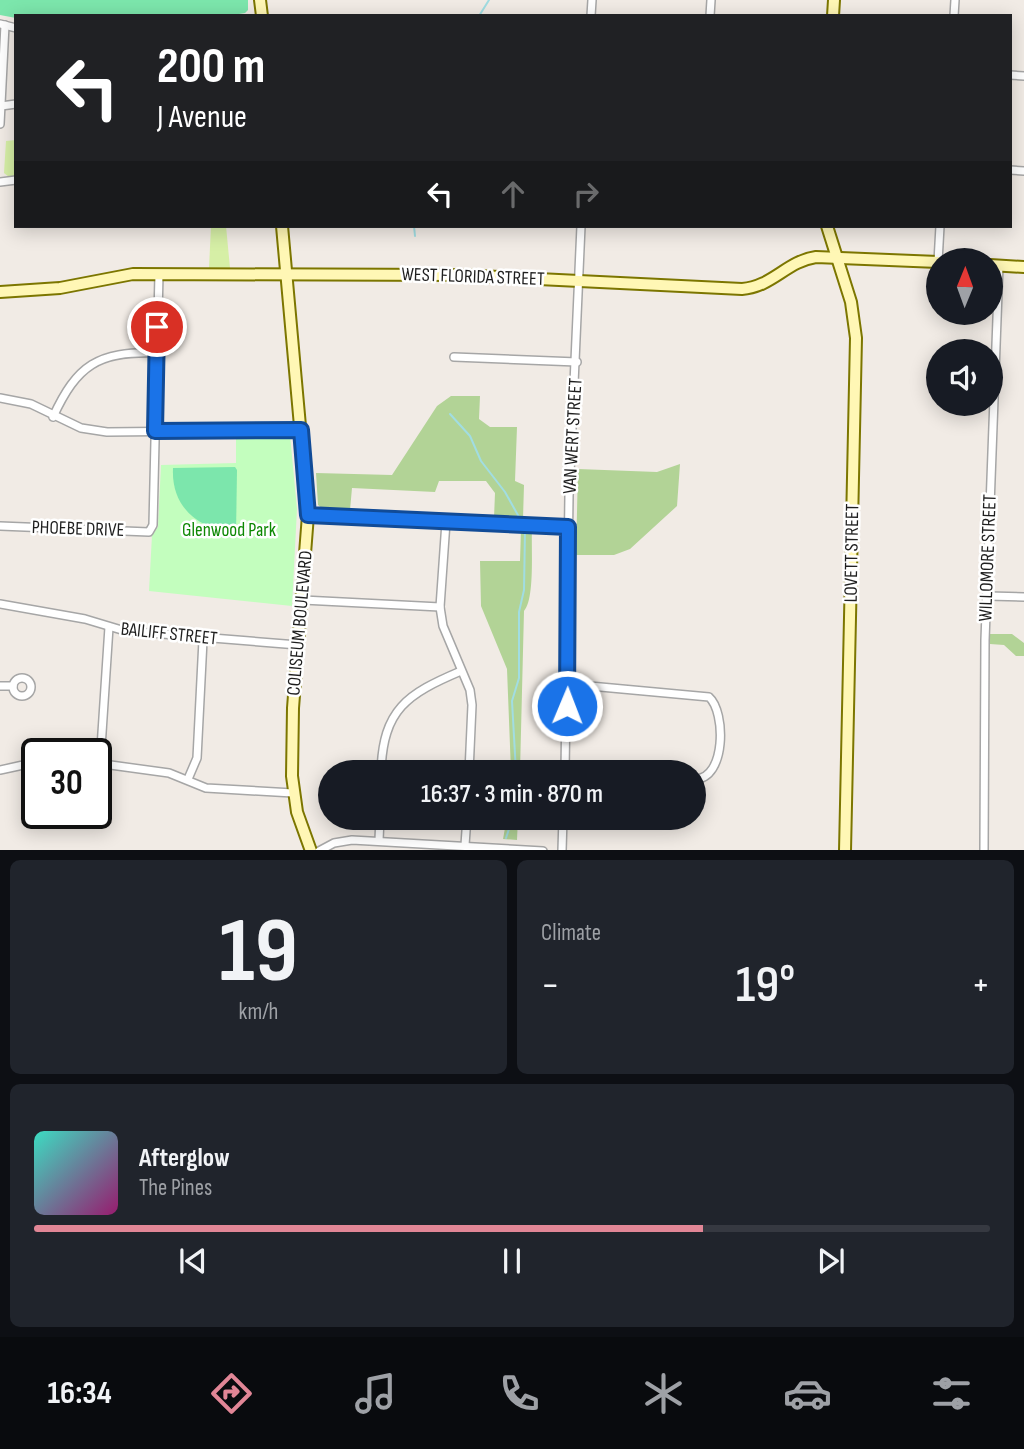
<!DOCTYPE html>
<html lang="en">
<head>
<meta charset="utf-8">
<style>
  :root { --surface:#171b24; --page:#20242c; --text:#f1f3f6; --muted:#9ea1a6; --line:#363941; --accent:#e18696 }
  body { margin:0; font-family:"Sofia Sans Condensed",sans-serif; background:var(--page); color:var(--text); height:100vh; display:flex; flex-direction:column; font-size:26px; white-space:nowrap }
  * { box-sizing:border-box; margin:0 }
  p { font-size:23px; color:var(--muted) }
  .icon { flex:none; width:38px; height:38px; fill:none; stroke:currentColor; stroke-width:2; stroke-linecap:round; stroke-linejoin:round }
  .map { position:relative; height:850px; overflow:hidden }
  .panel { display:flex; flex-direction:column; gap:10px; padding:10px; background:#0d0f14; flex:1 }
  .panel>* { flex:none }
  .top-card { position:absolute; left:14px; top:14px; width:998px; height:214px; border-radius:0px; box-shadow:0 4px 18px #0003; background:#202124; color:#fff; overflow:hidden }
  .needle { width:46px; rotate:1deg }
  .controls { position:absolute; left:926px; top:248px; display:grid; gap:14px }
  .controls a { display:grid; place-items:center; width:77px; height:77px; border-radius:50%; background:var(--surface); box-shadow:0 4px 18px #0003; font-size:35px }
  .speed { position:absolute; left:21px; top:738px; display:flex; gap:14px; font-size:35px; font-weight:700; text-align:center }
  .speed>* { display:grid; place-content:center; width:91px; height:91px; border-radius:50%; background:var(--surface); box-shadow:0 4px 18px #0003; line-height:1 }
  .speed .limit { border:4px solid #111; border-radius:10px; background:#fff; color:#111 }
  .pin { position:absolute; display:grid; place-items:center; width:60px; height:60px; color:#fff; margin:-30px; border:4px solid #fff; border-radius:50%; box-shadow:0 2px 7px #0007 }
  .me { position:absolute; width:77px; margin:-38px; rotate:1deg; stroke-linejoin:round; filter:drop-shadow(0 0 5px #0008) }
  .turn { display:flex; align-items:center; gap:24px; height:147px; padding:0 28px; font-size:32px }
  .turn .icon { width:91px; height:91px; stroke-width:2.5 }
  .turn b { display:block; font-size:49px; line-height:60px }
  .lanes { display:flex; align-items:center; height:66px; padding:0 28px; background:#0003; justify-content:center; gap:35px; direction:ltr }
  .lanes .off { opacity:.35 }
  .big { font-size:52px; font-weight:600; line-height:1.1 }
  .panel .tile { flex:1; display:flex; flex-direction:column; justify-content:center; gap:10px; min-width:0; padding:0 24px; border-radius:10px; background:var(--page) }
  .panel .dial { align-items:center; gap:0 }
  .dial b { font-size:91px; line-height:1 }
  .song { display:flex; align-items:center; gap:21px }
  .cover { width:84px; height:84px; border-radius:10px; background:linear-gradient(135deg,hsl(170 70% 55%),hsl(320 70% 35%)) }
  .played { height:7px; border-radius:4px; background:linear-gradient(90deg,var(--accent) 70%,var(--line) 70%) }
  .keys { display:flex; justify-content:space-around; direction:ltr }
  .heat { display:flex; justify-content:space-between; align-items:center; font-size:38px; direction:ltr }
  .panel .tiles { flex:1; display:grid; gap:10px; grid-template-columns:1fr 1fr }
  .tile:last-child { grid-column:span 2 }
  .trip { position:absolute; left:318px; top:760px; width:388px; height:70px; border-radius:35px; background:var(--surface); box-shadow:0 4px 18px #0003; font-weight:600; line-height:70px; text-align:center }
  .tab-bar { display:flex; height:112px; justify-content:space-around; align-items:center; background:#090b0e; color:var(--muted) }
  .tab-bar .icon { width:49px; height:49px }
  .tab-bar .current { color:var(--accent) }
  .tab-bar b { font-size:32px; color:var(--text) }
  .map>svg:first-child { display:block }
</style>
</head>
<body>
<div class="map">
<svg width="1024" height="851" viewBox="0 0 1024 851">
  <rect width="100%" height="100%" fill="#f1ebe5"/>
  <!-- grass -->
  <g fill="#d6efa6">
    <path d="M16 140V176L9 177 4 173 6 141Z"/>
    <path d="M211 226H226L230 268H209Z"/>
  </g>
  <!-- forest -->
  <g fill="#b2d396">
    <path d="M451 396H480L479 419 490 427H517L515 481 524 485 523 519 494 518 495 493 486 481H439L435 492 352 488 350 510 323 509 318 505 316 473 392 475 437 406Z"/>
    <path d="M680 464 677 506 630 549 614 555H576L578 469 657 472Z"/>
    <path d="M521 529 532 530C531 548 535 599 524 611L520 772H511L507 669 481 606 480 561H520Z"/>
    <path d="M990 634H1012L1024 643V656H1016L1004 645 990 644Z"/>
    <path d="M507 817H518L517 840 503 839Z"/>
  </g>
  <!-- park -->
  <path fill="#c3febe" d="M236 435H290L297 509 292 606 149 591 152 535 158 527 161 465 236 463Z"/>
  <!-- pitch -->
  <g fill="#7ce6ac">
    <path d="M0 0H248V10L245 13 227 16H16V18L0 15Z"/>
    <path d="M235 467 237 470 236 534C199 529 171 508 173 468Z"/>
  </g>
  <g fill="none" stroke-linecap="round" stroke-linejoin="round">
    <!-- stream -->
    <g stroke="#a1dde2" stroke-width="2">
      <path d="M479 16 489 0"/>
      <path d="M414 226 415 236"/>
      <path d="M450 414 470 436 481 461 505 492 519 517"/>
      <path d="M516 772 512 701 519 678V612L524 590 525 530"/>
      <path d="M506 838 513 817"/>
    </g>
    <defs>
      <g id="street">
        <path d="M591 16 592 0"/>
        <path d="M710 16 711 0"/>
        <path d="M954 16 955 0"/>
        <path d="M0 24 16 28"/>
        <path d="M1010 75 1024 76"/>
        <path d="M1 106 16 104"/>
        <path d="M0 124 5 25"/>
        <path d="M1010 170 1024 171"/>
        <path d="M0 182 16 180"/>
        <path d="M938 262 940 226"/>
        <path d="M454 357 577 362"/>
        <path d="M0 398 31 404 81 428 107 432 301 430"/>
        <path d="M53 417C77 365 98 351 156 353"/>
        <path d="M308 515 568 527"/>
        <path d="M446 522 440 607 443 626 470 690 472 705 469 772"/>
        <path d="M0 526 149 532 153 525 159 274"/>
        <path d="M988 596 1024 597"/>
        <path d="M303 600 440 607"/>
        <path d="M0 604 85 619 125 631 298 645"/>
        <circle cx="22" cy="687" r="9"/>
        <path d="M568 684 709 697C726 712 726 779 695 779"/>
        <path d="M0 686H13"/>
        <path d="M96 763 169 773 206 788 293 793"/>
        <path d="M100 763 109 627"/>
        <path d="M0 770 37 762"/>
        <path d="M381 772C383 709 407 694 461 671"/>
        <path d="M565 772 569 496 581 226"/>
        <path d="M188 779 197 758 203 640"/>
        <path d="M379 840 380 817"/>
        <path d="M465 845 467 817"/>
        <path d="M319 851 334 843 352 840 543 851"/>
        <path d="M562 851 563 817"/>
        <path d="M984 851 985 640 999 265"/>
      </g>
      <g id="secondary">
        <path d="M260 0 262 16"/>
        <path d="M833 16 834 0"/>
        <path d="M282 226 308 515 293 708 292 776 297 812 311 851"/>
        <path d="M827 226 851 302 856 338 845 851"/>
        <path d="M990 265 1024 267"/>
        <path d="M0 292 60 288 133 274 458 275 742 289C772 287 787 261 816 257L938 262"/>
      </g>
    </defs>
    <!-- street casing -->
    <use href="#street" stroke="#a6a6a6" stroke-width="10"/>
    <!-- secondary casing -->
    <use href="#secondary" stroke="#7c7600" stroke-width="14"/>
    <!-- street -->
    <use href="#street" stroke="#fff" stroke-width="7"/>
    <!-- secondary -->
    <use href="#secondary" stroke="#fff7b5" stroke-width="10"/>
  </g>
  <g fill="none" stroke-linecap="round" stroke-linejoin="round">
    <defs>
      <path id="route" d="M157 327 155 431 301 430 308 515 568 527 567 706"/>
    </defs>
    <!-- route casing -->
    <use href="#route" stroke="#114b97" stroke-width="18"/>
    <!-- route -->
    <use href="#route" stroke="#1a73e8" stroke-width="12"/>
  </g>
  <g text-anchor="middle" dominant-baseline="central" stroke-width="5" stroke-linejoin="round" paint-order="stroke">
    <!-- street labels -->
    <g font-size="19" fill="#1f1f1f" stroke="#fff">
      <text transform="translate(473 277) rotate(2)">WEST FLORIDA STREET</text>
      <text transform="translate(573 436) rotate(-87)">VAN WERT STREET</text>
      <text transform="translate(78 529) rotate(2)">PHOEBE DRIVE</text>
      <text transform="translate(852 553) rotate(-89)">LOVETT STREET</text>
      <text transform="translate(988 558) rotate(-88)">WILLOMORE STREET</text>
      <text transform="translate(300 623) rotate(-85)">COLISEUM BOULEVARD</text>
      <text transform="translate(169 634) rotate(6)">BAILIFF STREET</text>
    </g>
    <!-- park labels -->
    <g font-size="19" fill="#0d8803" stroke="#fff">
      <text x="229" y="530">Glenwood Park</text>
    </g>
  </g>
</svg>
<div class="controls">
<a><svg class="needle" viewBox="-14 -14 28 28"><path d="M0-13l5 13h-10z" fill="#e53935"/><path d="M0 13l5-13h-10z" fill="#9ea1a6"/></svg></a>
<a><svg class="icon" aria-label="sound" viewBox="0 0 24 24"><path d="M4 9h4l5-4v14l-5-4H4zM17 9q2 3 0 6"/></svg></a>
</div>
<div class="speed"><div class="limit">30</div></div>
<div class="pin" style="left:157px;top:327px;background:#d93025"><svg class="icon" aria-label="arrive" viewBox="0 0 24 24"><path d="M6 21V4h12l-3 4 3 4H6"/></svg></div>
<svg class="me" style="left:567px;top:706px" viewBox="-20 -20 40 40"><circle r="17" fill="#1a73e8" stroke="#fff" stroke-width="3"/><path d="M0-11L8 9 0 5-8 9z" fill="#fff"/></svg>
<div class="trip">16:37 · 3 min · 870 m</div>
<div class="top-card">
<div class="turn"><svg class="icon" aria-label="left" viewBox="0 0 24 24"><path d="M17 20v-9H6M10 6l-5 5 5 5"/></svg><div><b>200 m</b>J Avenue</div></div>
<div class="lanes"><svg class="icon" aria-label="left" viewBox="0 0 24 24"><path d="M17 20v-9H6M10 6l-5 5 5 5"/></svg><svg class="icon off" aria-label="ahead" viewBox="0 0 24 24"><path d="M12 20V5M6 11l6-6 6 6"/></svg><svg class="icon off" aria-label="right" viewBox="0 0 24 24"><path d="M7 20v-9h11M14 6l5 5-5 5"/></svg></div>
</div>
</div>
<section class="panel">
<div class="tiles">
<div class="tile dial"><b>19</b><p>km/h</p></div>
<div class="tile"><p>Climate</p>
<div class="heat"><a>−</a><b class="big">19°</b><a>+</a></div>
</div>
<div class="tile">
<div class="song"><i class="cover"></i><div><b>Afterglow</b><p>The Pines</p></div></div>
<div class="played"></div>
<div class="keys"><svg class="icon" aria-label="previous" viewBox="0 0 24 24"><path d="M18 5L8 12l10 7zM5 5v14"/></svg><svg class="icon" aria-label="pause" viewBox="0 0 24 24"><path d="M8 5v14M16 5v14"/></svg><svg class="icon" aria-label="next" viewBox="0 0 24 24"><path d="M6 5l10 7-10 7zM19 5v14"/></svg></div>
</div>
</div>
</section>
<nav class="tab-bar">
<b>16:34</b>
<svg class="icon current" aria-label="directions" viewBox="0 0 24 24"><path d="M12 3l9 9-9 9-9-9zM9 14v-3h6M13 9l2 2-2 2"/></svg>
<svg class="icon" aria-label="music" viewBox="0 0 24 24"><path d="M9 18V5l10-2v13"/><circle cx="6" cy="18" r="3"/><circle cx="16" cy="16" r="3"/></svg>
<svg class="icon" aria-label="phone" viewBox="0 0 24 24"><path d="M5 4h4l2 5-3 2q2 4 5 5l2-3 5 2v4C11 20 4 13 5 4z"/></svg>
<svg class="icon" aria-label="climate" viewBox="0 0 24 24"><path d="M12 3v18M4 7l16 10M4 17L20 7"/></svg>
<svg class="icon" aria-label="car" viewBox="0 0 24 24"><path d="M5 17H2v-5l4-1 3-4h7l3 4 3 1v5h-3M9 17h6M6 11h13"/><circle cx="7" cy="17" r="2"/><circle cx="17" cy="17" r="2"/></svg>
<svg class="icon" aria-label="filters" viewBox="0 0 24 24"><path d="M4 7h16M4 17h16"/><circle cx="9" cy="7" r="2"/><circle cx="15" cy="17" r="2"/></svg>
</nav>
</body>
</html>
